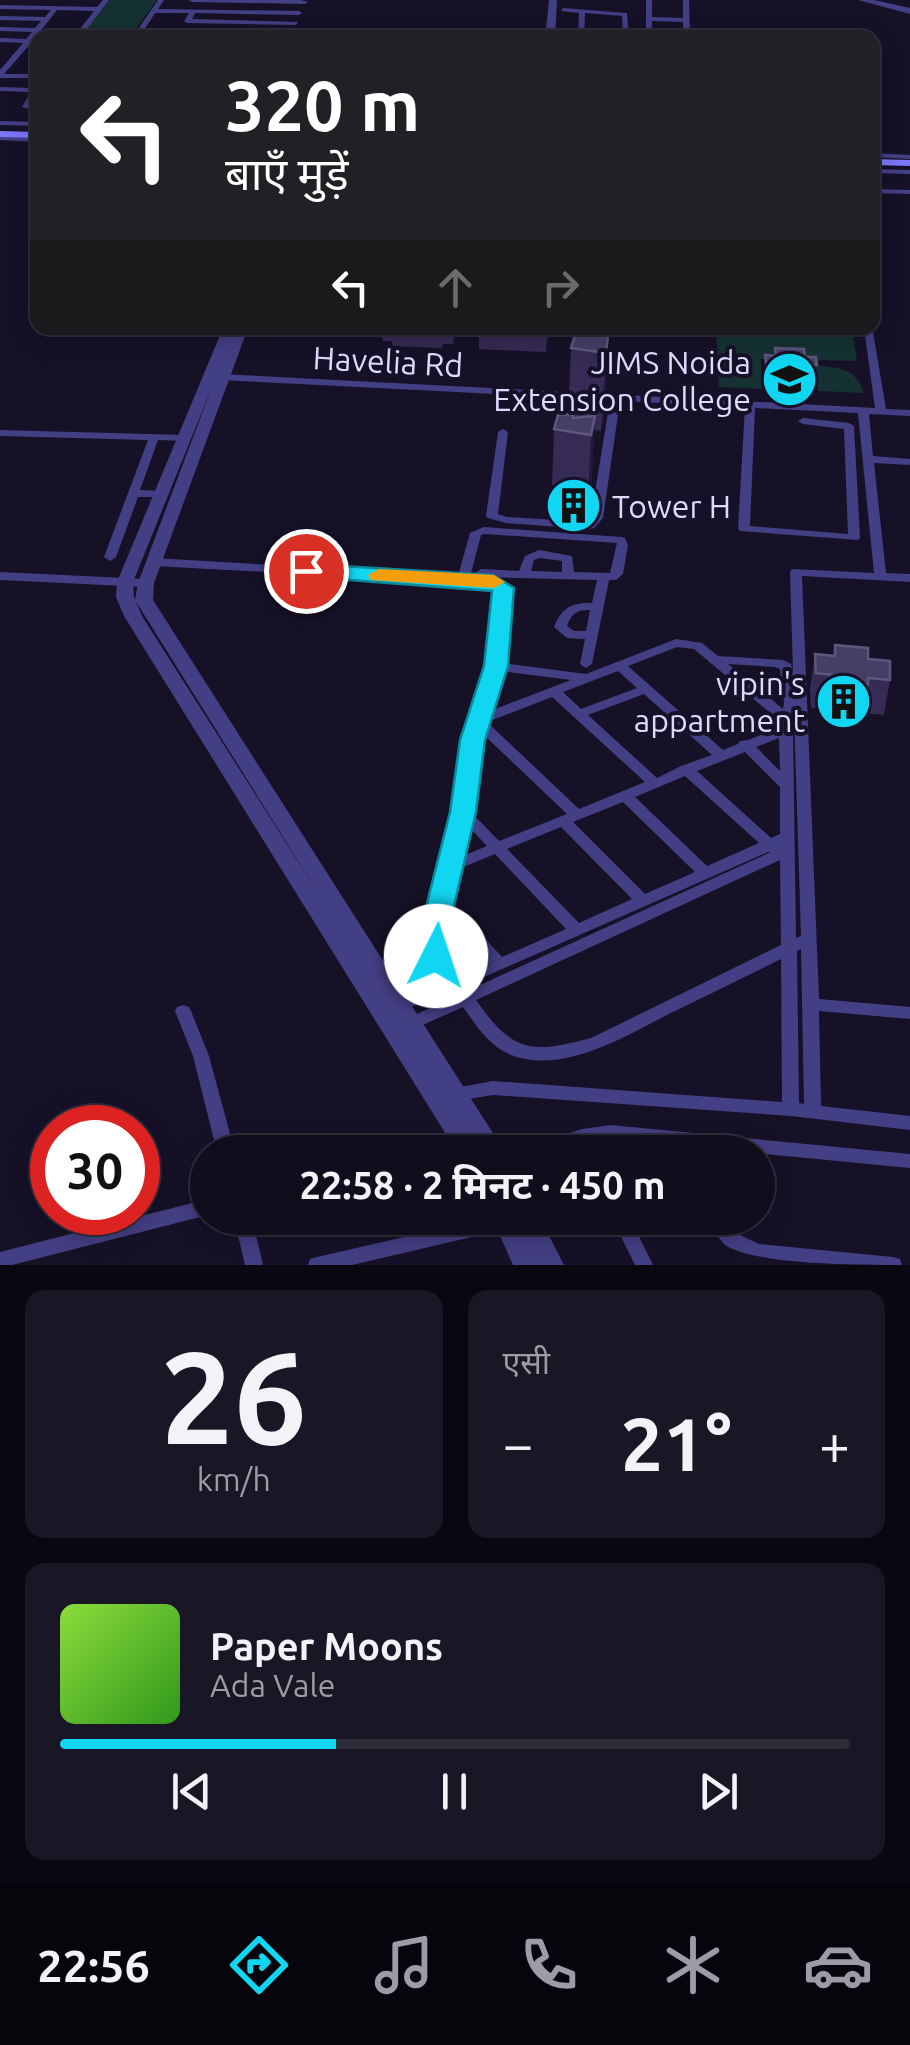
<!DOCTYPE html>
<html lang="hi">
<head>
<meta charset="utf-8">
<style>
  :root { --surface:#100d1d; --page:#191626; --text:#f1f3f6; --muted:#9c9ca4; --line:#302d3b; --accent:#10d6f2 }
  body { margin:0; font-family:Ubuntu,"Noto Sans Devanagari",sans-serif; background:var(--page); color:var(--text); height:100vh; display:flex; flex-direction:column; font-size:38px; white-space:nowrap }
  * { box-sizing:border-box; margin:0 }
  p { font-size:32px; color:var(--muted) }
  .icon { flex:none; width:55px; height:55px; fill:none; stroke:currentColor; stroke-width:2; stroke-linecap:round; stroke-linejoin:round }
  .map { position:relative; height:1265px; overflow:hidden }
  .drawer { display:flex; flex-direction:column; gap:25px; padding:25px; background:#090710; flex:1 }
  .drawer>* { flex:none }
  .top-card { position:absolute; left:30px; top:30px; width:850px; height:305px; border-radius:20px; box-shadow:0 5px 25px #0003,0 0 0 2px var(--line); background:#202124; color:#fff; overflow:hidden }
  .speed { position:absolute; left:30px; top:1105px; display:flex; gap:20px; font-size:50px; font-weight:700; text-align:center }
  .speed>* { display:grid; place-content:center; width:130px; height:130px; border-radius:50%; background:var(--surface); box-shadow:0 5px 25px #0003,0 0 0 2px var(--line); line-height:1 }
  .speed .limit { border:15px solid #d22; background:#fff; color:#111 }
  .pin { position:absolute; display:grid; place-items:center; width:85px; height:85px; color:#fff; margin:-42px; border:5px solid #fff; border-radius:50%; box-shadow:0 2px 10px #0007 }
  .me { position:absolute; width:110px; margin:-55px; rotate:4deg; stroke-linejoin:round; filter:drop-shadow(0 0 8px #0008) }
  .turn { display:flex; align-items:center; gap:35px; height:210px; padding:0 30px; font-size:45px }
  .turn .icon { width:130px; height:130px; stroke-width:2.5 }
  .turn b { display:block; font-size:70px; line-height:85px }
  .lanes { display:flex; align-items:center; height:95px; padding:0 30px; background:#0003; justify-content:center; gap:50px; direction:ltr }
  .lanes .off { opacity:.35 }
  .big { font-size:75px; font-weight:700; line-height:1.1 }
  .drawer .tile { flex:1; display:flex; flex-direction:column; justify-content:center; gap:15px; min-width:0; padding:0 35px; border-radius:20px; background:var(--page) }
  .drawer .dial { align-items:center; gap:0 }
  .dial b { font-size:130px; line-height:1 }
  .song { display:flex; align-items:center; gap:30px }
  .cover { width:120px; height:120px; border-radius:15px; background:linear-gradient(135deg,hsl(90 70% 55%),hsl(110 70% 35%)) }
  .played { height:10px; border-radius:5px; background:linear-gradient(90deg,var(--accent) 35%,var(--line) 35%) }
  .keys { display:flex; justify-content:space-around; direction:ltr }
  .heat { display:flex; justify-content:space-between; align-items:center; font-size:55px; direction:ltr }
  .drawer .tiles { flex:1; display:grid; gap:25px; grid-template-columns:1fr 1fr }
  .tile:last-child { grid-column:span 2 }
  .trip { position:absolute; left:190px; top:1135px; width:585px; height:100px; border-radius:50px; background:var(--surface); box-shadow:0 5px 25px #0003,0 0 0 2px var(--line); font-weight:700; line-height:100px; text-align:center }
  .tab-bar { display:flex; height:160px; justify-content:space-around; align-items:center; background:#06050c; color:var(--muted) }
  .tab-bar .icon { width:70px; height:70px }
  .tab-bar .current { color:var(--accent) }
  .tab-bar b { font-size:45px; color:var(--text) }
  .map>svg:first-child { display:block }
</style>
</head>
<body>
<div class="map">
<svg width="910" height="1265" viewBox="0 0 910 1265">
  <rect width="100%" height="100%" fill="#161127"/>
  <!-- green -->
  <g fill="#153131">
    <path d="M109 0H157L130 37 80 38Z"/>
    <path d="M716 328H852L857 361 761 359 762 389 719 387Z"/>
    <path d="M816 365C841 369 855 367 864 393L818 391Z"/>
  </g>
  <g fill="none" stroke-linecap="round" stroke-linejoin="round">
    <!-- minor -->
    <g fill="#433f84" fill-rule="evenodd">
      <path d="M103 0H109L80 38H73L94 11 57 10 32 42 4 74H38V78H0V70L23 43 0 42V38L26 39 32 32 0 31V27L35 28 41 21 0 20V16L45 17 51 10 0 9V5L97 7Z"/>
      <path d="M158 0H164L158 9 299 11 302 13 299 15 195 13 192 19 297 22 298 23 295 25 187 23 184 21 189 13H155L139 38H132Z"/>
      <path d="M189 0H301L308 2 305 4 192 2Z"/>
      <path d="M646 0H652V17L683 18V0H689L690 38H684L683 22 652 21V38H646Z"/>
      <path d="M563 8 627 13 629 38H623L622 16 585 13 584 38H578L579 13 561 11Z"/>
      <path d="M180 30 290 32 293 34 290 36 178 33 177 32Z"/>
      <path d="M35 84H38V93L31 106 38 107V111L22 107 31 92 0 91V87L33 88Z"/>
      <path d="M0 121 38 122V126L0 125Z"/>
      <path d="M872 153 910 155V159L872 157Z"/>
      <path d="M872 169 910 170V174L872 173Z"/>
      <path d="M872 189 910 190V194L872 193Z"/>
      <path d="M872 326 886 409 910 410V416L869 414 873 456 910 459V465L874 463 886 573 910 574V582L802 576 819 999 910 1007V1019L819 1011 821 1106 910 1116V1130L791 1116 493 1095 456 1101 450 1099 448 1094 450 1089 493 1081 782 1102 781 959C747 976 712 993 677 1010 630 1033 565 1076 511 1055 489 1046 476 1025 463 1007L418 1027 412 1029 406 1027 404 1023 406 1019 456 996 452 991 400 1011 394 1009 392 1005 394 1001 445 980 428 956 426 943 471 721 490 666 488 659 497 590 490 584 154 566 148 562 154 558 458 576 470 533 484 527 621 537 625 538 628 545 623 574 616 580H609L592 664 586 668 580 664 585 639 567 638 554 627C561 608 572 602 592 603L597 580 481 577 475 573 481 569 519 571 525 556 539 550 572 556 574 572 610 573 617 543 485 534 481 535 470 577 497 578 509 589 502 663 586 674 676 639 702 643 718 656 783 660 791 664 793 671 790 572 792 569 874 573 858 413 755 408 750 526 848 534 844 429 803 424 798 421 803 418 849 423 854 426 860 538 858 540 740 531 738 529 745 407 620 401 603 518 594 528 590 529 506 523 488 518 486 516 498 432 503 429 508 432 498 514 507 517 587 522 591 517 610 400 222 380 217 377 222 374 875 408 864 328ZM540 558 562 561V572L531 571 534 560ZM590 610 586 631H574L567 626C572 613 577 610 590 610ZM677 647 694 649 774 716 779 728 748 740 740 741 738 744 723 750 628 666ZM728 664 775 667 780 669 784 703 783 709ZM501 671 571 680 487 712ZM618 671 637 688 581 709 563 692ZM644 694 712 755 681 766 657 778 588 715ZM552 697 645 782 579 809 487 722ZM794 715 801 936 796 938 793 730 791 725ZM482 733 567 814 499 841 468 809ZM779 738 780 771 756 747ZM745 752 780 787V834L771 838 697 771ZM685 776 759 843 707 866 635 797ZM623 802 695 872 645 894 573 822ZM465 823 487 846 458 858ZM561 827 632 899 579 923 507 849ZM768 852H771L469 990 466 985ZM495 854 566 929 502 957 450 900 456 870ZM780 860 781 945 591 1038C531 1054 513 1053 476 1000ZM447 916 489 963 459 975C439 949 441 948 447 916ZM801 949 804 1104 799 1103 797 951Z"/>
      <path d="M0 430 184 435 189 438 184 441 158 440 140 490 162 491 168 494 162 497H138L116 557 110 561 104 557 148 440 0 436Z"/>
      <path d="M0 572 146 579 152 583 146 587 0 580Z"/>
      <path d="M183 1005 189 1007 191 1011 209 1056 235 1152H217L193 1056 175 1011 177 1007Z"/>
      <path d="M611 1125 910 1154V1168L611 1139 582 1143 553 1152H524L527 1147 582 1129Z"/>
      <path d="M466 1140 472 1142 475 1147 472 1152H432L435 1147Z"/>
      <path d="M208 1199V1215L12 1265H0V1252Z"/>
      <path d="M234 1218H252L263 1265H245Z"/>
      <path d="M487 1218H513L515 1221 512 1227 506 1229 352 1265H308L310 1259 317 1257Z"/>
      <path d="M612 1218H630L653 1265H635Z"/>
      <path d="M708 1218H727L738 1234 759 1244 893 1257 900 1259 902 1265C861 1265 755 1265 725 1245 718 1238 712 1226 708 1218Z"/>
    </g>
    <!-- tertiary -->
    <g fill="#433f84" fill-rule="evenodd">
      <path d="M549 0H557L555 38H545Z"/>
      <path d="M858 0H874L910 8V14Z"/>
      <path d="M0 134 38 136V142L0 140Z"/>
      <path d="M223 328H248L154 583 153 600 505 1152H457L124 616 116 597 117 582ZM212 387 138 583 135 600 323 901 142 616 134 597 133 582Z"/>
      <path d="M492 1218H540L564 1265H513Z"/>
    </g>
    <!-- secondary -->
    <g fill="#7c76f8" fill-rule="evenodd">
      <path d="M0 131 38 132V138L0 137Z"/>
      <path d="M872 159 910 160V166L872 165Z"/>
    </g>
  </g>
  <!-- wall -->
  <g fill="#352b54">
    <path d="M382 328H458L453 344H443L442 348 392 346V341H383Z"/>
    <path d="M479 328H549L546 352 479 349Z"/>
    <path d="M608 336 604 414 601 431 594 430 591 497 587 517 551 510 554 429 568 414 571 348Z"/>
    <path d="M775 348 805 357 817 365 815 381H810V384L773 383 772 379H764L765 355 774 356Z"/>
    <path d="M835 645 868 659 890 680 884 715 863 713 862 720 828 717 829 709 811 708 810 689 815 654 833 656Z"/>
  </g>
  <!-- shaded-wall -->
  <g fill="#21193a">
    <path d="M453 328H458L453 344Z"/>
    <path d="M547 328H549L546 352Z"/>
    <path d="M608 336 604 414 601 431 606 353Z"/>
    <path d="M595 416 591 497 587 517 591 435Z"/>
  </g>
  <!-- building -->
  <g fill="#473e66" stroke="#5f567e" stroke-width="2.5">
    <path d="M575 335 608 336 606 353 571 348Z"/>
    <path d="M775 348 804 349 805 357H816L817 365H811L812 369 774 367V364L766 363 765 355 776 356Z"/>
    <path d="M573 414V418L595 416 591 435 554 429 558 415Z"/>
    <path d="M835 645 868 648V659L890 661V680L868 678V685L834 682V675L816 673 815 654 835 656Z"/>
  </g>
  <!-- route -->
  <path fill="#10d6f2" stroke="#0a8b9d" stroke-width="2.5" d="M306 564 493 575 514 588 508 666 485 740 476 812 450 923V956L446 964 436 967 426 964 422 956V923L450 812 460 740 484 666 492 591 298 576 295 571Z"/>
  <!-- slow -->
  <path fill="#f59e0b" d="M379 569 494 575 505 582 494 588 371 580 368 575Z"/>
  <!-- icons -->
  <defs>
    <symbol id="school-disc" viewBox="-11 -11 22 22"><circle r="9.5" fill="#10d6f2" stroke="#161127"/><path d="M0-5L7-2L0 1L-7-2ZM-4 1L0 2.5L4 1V4Q0 6-4 4Z" fill="#111"/></symbol>
    <symbol id="building-disc" viewBox="-11 -11 22 22"><circle r="9.5" fill="#10d6f2" stroke="#161127"/><path d="M-4-6H4V6H1V3H-1V6H-4ZM-2.5-4.3h1.7v1.8h-1.7ZM.8-4.3h1.7v1.8H.8ZM-2.5-1h1.7V.8h-1.7ZM.8-1h1.7V.8H.8Z" fill="#111"/></symbol>
  </defs>
  <g fill-rule="evenodd">
    <use href="#school-disc" x="758" y="348" width="63" height="63"/>
    <use href="#building-disc" x="542" y="474" width="63" height="63"/>
    <use href="#building-disc" x="812" y="670" width="63" height="63"/>
  </g>
  <g text-anchor="middle" dominant-baseline="central" stroke-width="8" stroke-linejoin="round" paint-order="stroke">
    <!-- street labels -->
    <g font-size="32" fill="#dedafd" stroke="#161127">
      <text transform="translate(388 361) rotate(3)">Havelia Rd</text>
    </g>
    <!-- poi labels -->
    <g font-size="32" fill="#dedafd" stroke="#161127" text-anchor="end">
      <text x="751" y="362">JIMS Noida<tspan x="751" dy="37">Extension College</tspan></text>
      <text x="612" y="506" text-anchor="start">Tower H</text>
      <text x="805" y="683">vipin's<tspan x="805" dy="37">appartment</tspan></text>
    </g>
  </g>
</svg>
<div class="speed"><div class="limit">30</div></div>
<div class="pin" style="left:306px;top:571px;background:#d93025"><svg class="icon" aria-label="arrive" viewBox="0 0 24 24"><path d="M6 21V4h12l-3 4 3 4H6"/></svg></div>
<svg class="me" style="left:436px;top:956px" viewBox="-20 -20 40 40"><circle r="19" fill="#fff"/><path d="M0-13L10 11 0 6-10 11z" fill="#10d6f2"/></svg>
<div class="trip">22:58 · 2 मिनट · 450 m</div>
<div class="top-card">
<div class="turn"><svg class="icon" aria-label="left" viewBox="0 0 24 24"><path d="M17 20v-9H6M10 6l-5 5 5 5"/></svg><div><b>320 m</b>बाएँ मुड़ें</div></div>
<div class="lanes"><svg class="icon" aria-label="left" viewBox="0 0 24 24"><path d="M17 20v-9H6M10 6l-5 5 5 5"/></svg><svg class="icon off" aria-label="ahead" viewBox="0 0 24 24"><path d="M12 20V5M6 11l6-6 6 6"/></svg><svg class="icon off" aria-label="right" viewBox="0 0 24 24"><path d="M7 20v-9h11M14 6l5 5-5 5"/></svg></div>
</div>
</div>
<section class="drawer">
<div class="tiles">
<div class="tile dial"><b>26</b><p>km/h</p></div>
<div class="tile"><p>एसी</p>
<div class="heat"><a>−</a><b class="big">21°</b><a>+</a></div>
</div>
<div class="tile">
<div class="song"><i class="cover"></i><div><b>Paper Moons</b><p>Ada Vale</p></div></div>
<div class="played"></div>
<div class="keys"><svg class="icon" aria-label="previous" viewBox="0 0 24 24"><path d="M18 5L8 12l10 7zM5 5v14"/></svg><svg class="icon" aria-label="pause" viewBox="0 0 24 24"><path d="M8 5v14M16 5v14"/></svg><svg class="icon" aria-label="next" viewBox="0 0 24 24"><path d="M6 5l10 7-10 7zM19 5v14"/></svg></div>
</div>
</div>
</section>
<nav class="tab-bar">
<b>22:56</b>
<svg class="icon current" aria-label="directions" viewBox="0 0 24 24"><path d="M12 3l9 9-9 9-9-9zM9 14v-3h6M13 9l2 2-2 2"/></svg>
<svg class="icon" aria-label="music" viewBox="0 0 24 24"><path d="M9 18V5l10-2v13"/><circle cx="6" cy="18" r="3"/><circle cx="16" cy="16" r="3"/></svg>
<svg class="icon" aria-label="phone" viewBox="0 0 24 24"><path d="M5 4h4l2 5-3 2q2 4 5 5l2-3 5 2v4C11 20 4 13 5 4z"/></svg>
<svg class="icon" aria-label="climate" viewBox="0 0 24 24"><path d="M12 3v18M4 7l16 10M4 17L20 7"/></svg>
<svg class="icon" aria-label="car" viewBox="0 0 24 24"><path d="M5 17H2v-5l4-1 3-4h7l3 4 3 1v5h-3M9 17h6M6 11h13"/><circle cx="7" cy="17" r="2"/><circle cx="17" cy="17" r="2"/></svg>
</nav>
</body>
</html>
